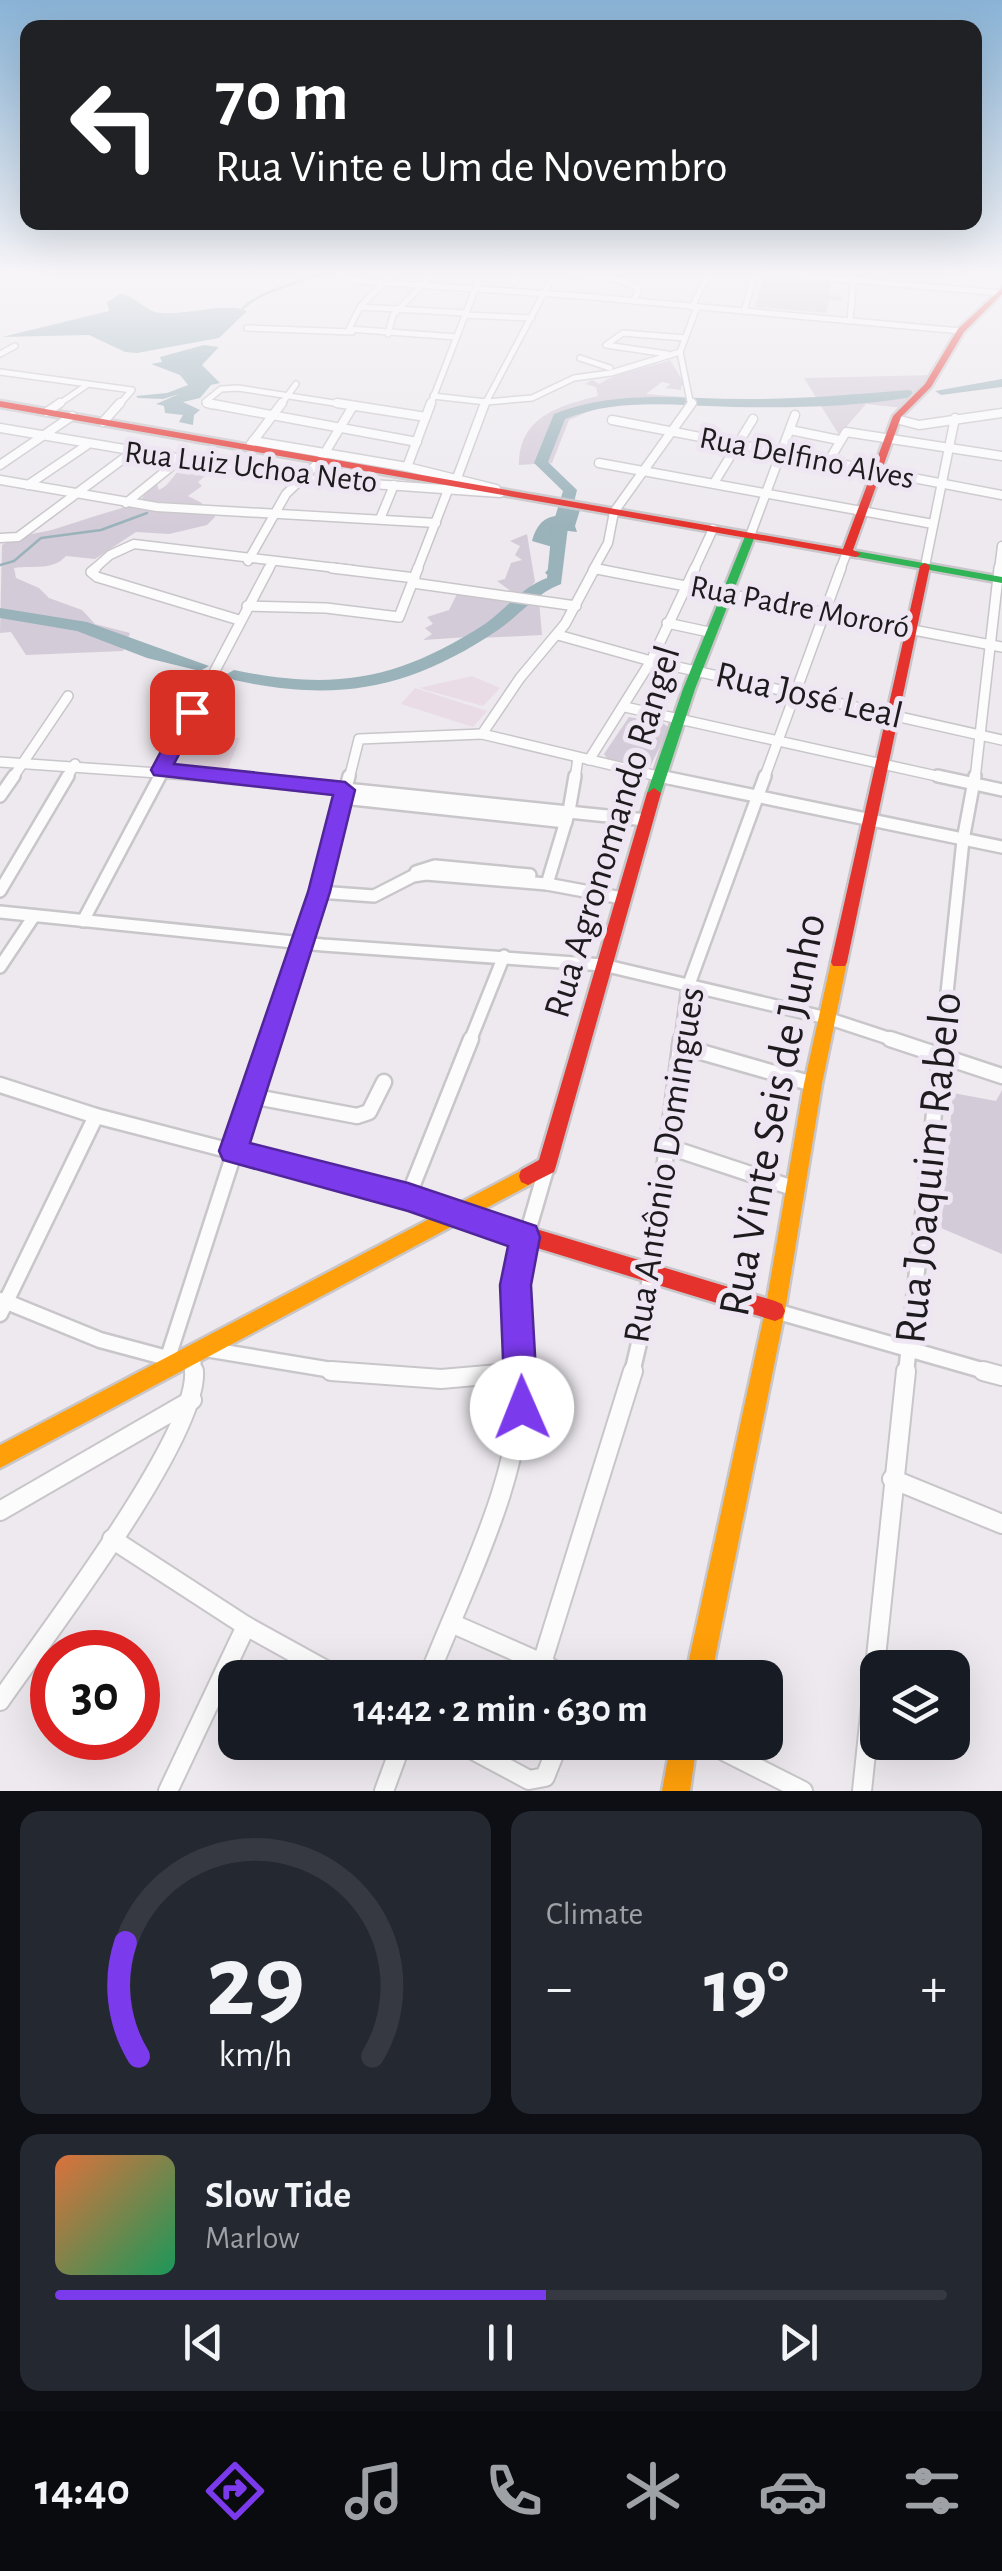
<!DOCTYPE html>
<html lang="en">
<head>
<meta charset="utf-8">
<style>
  :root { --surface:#171b24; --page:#242831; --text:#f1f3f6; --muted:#9ea1a6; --line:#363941; --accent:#7c3aed }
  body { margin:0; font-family:"Alegreya Sans",sans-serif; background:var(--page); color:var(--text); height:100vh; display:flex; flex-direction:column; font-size:38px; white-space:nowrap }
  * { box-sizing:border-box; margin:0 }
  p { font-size:32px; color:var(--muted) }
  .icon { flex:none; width:55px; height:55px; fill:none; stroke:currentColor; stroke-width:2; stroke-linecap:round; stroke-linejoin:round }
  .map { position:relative; height:1791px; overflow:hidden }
  .panel { display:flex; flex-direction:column; gap:20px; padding:20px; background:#0d0f14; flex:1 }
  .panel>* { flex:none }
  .banner { position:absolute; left:20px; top:20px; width:962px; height:210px; border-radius:20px; box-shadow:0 10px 40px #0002; background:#202124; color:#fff; overflow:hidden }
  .fabs { position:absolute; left:860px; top:1650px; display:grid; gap:20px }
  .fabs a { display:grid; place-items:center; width:110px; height:110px; border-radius:20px; background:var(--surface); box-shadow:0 10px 40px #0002; font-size:50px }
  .speed { position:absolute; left:30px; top:1630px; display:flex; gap:20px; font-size:50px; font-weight:700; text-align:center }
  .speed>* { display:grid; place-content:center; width:130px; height:130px; border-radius:50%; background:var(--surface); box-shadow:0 10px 40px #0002; line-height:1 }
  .speed .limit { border:15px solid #d22; background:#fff; color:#111 }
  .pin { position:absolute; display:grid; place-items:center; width:85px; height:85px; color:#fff; margin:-42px; border-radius:20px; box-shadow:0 5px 15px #0006 }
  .me { position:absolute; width:110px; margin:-55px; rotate:359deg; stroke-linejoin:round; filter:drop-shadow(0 0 8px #0008) }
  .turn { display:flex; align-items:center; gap:35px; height:210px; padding:0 30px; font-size:45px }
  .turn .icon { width:130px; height:130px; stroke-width:2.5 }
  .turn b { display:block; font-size:70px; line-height:85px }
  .big { font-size:75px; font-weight:600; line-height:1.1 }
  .panel .widget { flex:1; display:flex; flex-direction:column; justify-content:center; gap:15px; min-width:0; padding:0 35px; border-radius:20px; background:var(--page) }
  .panel .dial { align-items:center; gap:0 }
  .dial svg { height:260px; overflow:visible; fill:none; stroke:var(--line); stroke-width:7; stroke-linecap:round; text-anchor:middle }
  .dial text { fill:var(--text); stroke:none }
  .song { display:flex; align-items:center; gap:30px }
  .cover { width:120px; height:120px; border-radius:15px; background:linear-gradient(135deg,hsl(20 70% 55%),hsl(150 70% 35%)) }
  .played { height:10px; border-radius:5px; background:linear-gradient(90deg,var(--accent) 55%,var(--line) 55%) }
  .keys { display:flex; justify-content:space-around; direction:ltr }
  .heat { display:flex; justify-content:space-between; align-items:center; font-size:55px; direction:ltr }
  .panel .tiles { flex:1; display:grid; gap:20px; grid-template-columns:1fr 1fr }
  .widget:last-child { grid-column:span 2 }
  .trip { position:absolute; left:218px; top:1660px; width:565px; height:100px; border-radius:20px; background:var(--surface); box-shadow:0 10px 40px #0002; font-weight:600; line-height:100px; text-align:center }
  .menu { display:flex; height:160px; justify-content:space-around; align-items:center; background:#090b0e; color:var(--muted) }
  .menu .icon { width:70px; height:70px }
  .menu .active { color:var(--accent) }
  .menu b { font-size:45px; color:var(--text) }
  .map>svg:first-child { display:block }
</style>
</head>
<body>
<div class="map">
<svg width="1002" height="1791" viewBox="0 0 1002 1791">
  <rect width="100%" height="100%" fill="#ede9ef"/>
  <!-- industrial -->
  <g fill="#eadce7">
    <path d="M472 676 500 688 483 706 419 688Z"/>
    <path d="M415 688 487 711 473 727 401 704Z"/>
    <path d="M192 733 240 738 226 773 174 768Z"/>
  </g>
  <!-- green -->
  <g fill="#d4cbd8">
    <path d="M763 277 831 282 829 295 841 296 843 301 829 300 826 313 755 307Z"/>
    <path d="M670 360 686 386H681V390L665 388 671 384 662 382 646 394 683 397 670 401H613L569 420 552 463 519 465C519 417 558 406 598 396L596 387 585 384 592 380 600 384C613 373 644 369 670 360Z"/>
    <path d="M934 375 903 408 866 404 839 435 818 401 874 396 817 399 804 378Z"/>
    <path d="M185 466H204L207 474 198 482 202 486 188 496 202 503 201 506 139 503 150 486 157 484 159 490C172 484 174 471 185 466Z"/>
    <path d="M133 505 214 512 215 517 207 525 169 534 136 532 95 559 66 556C53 571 33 565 14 568L16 578 39 588 49 598 82 610 95 624 130 633 123 651 26 655 11 632 0 633 2 545C19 534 38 534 55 529 80 521 107 512 133 505Z"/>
    <path d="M527 534 535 582 520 598 497 581 505 579 511 563 522 560 515 555 520 546 510 541Z"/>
    <path d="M538 590 542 635 480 638 511 618Z"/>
    <path d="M458 592 518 602 469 637 423 640 432 634 425 628 433 624 427 617 449 610Z"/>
    <path d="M629 717 663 723 669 728 650 767 609 761 604 754Z"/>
    <path d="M1002 1090V1254L941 1228 953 1093 996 1101Z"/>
  </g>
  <!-- water -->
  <g fill="#9ab2ba">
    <path d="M120 294C136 295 144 312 162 313 187 315 229 302 247 311L219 338 137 353 125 352 89 335 2 337 109 311 107 302Z"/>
    <path d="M204 345 219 347 202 365 220 383 211 385 200 398 183 402 200 410 194 415 193 425 179 422 183 415 165 413 164 406 156 404 179 394 163 399 138 398 136 396 167 393 188 385 180 375 151 364 162 362 160 357Z"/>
    <path d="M568 509 580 510 575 526 577 532 560 530 562 548 554 583 538 588 551 577 545 573 555 561 556 548 532 541C537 521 549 512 569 517Z"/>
  </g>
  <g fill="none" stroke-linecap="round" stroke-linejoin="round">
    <!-- stream -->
    <g stroke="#9ab2ba" stroke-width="2.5">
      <path d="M243 308C265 289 292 286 319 274"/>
      <path d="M0 565 14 561 41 538 101 530 147 513"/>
    </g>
    <!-- river -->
    <g fill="#9ab2ba" fill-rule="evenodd">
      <path d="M1002 379V387L941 395 935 391Z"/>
      <path d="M908 390 912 391V397C855 407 792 408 734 407 675 406 620 397 565 419L548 462 577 490 568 527 561 584C535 594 520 615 498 630 410 689 338 703 234 680L225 675 234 670C335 691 398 680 485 624 506 609 522 587 547 578L552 527 563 491 534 463 554 414C620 388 684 400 753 399 805 399 857 394 908 390Z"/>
      <path d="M0 608 87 622 209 666 200 671 147 658 77 631 0 618Z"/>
    </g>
    <defs>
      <g id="street-far5">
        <path d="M336 274 358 281 581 296 961 331"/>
        <path d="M392 274 360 307 349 329 456 337"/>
        <path d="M565 274 616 279 639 288 634 301"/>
        <path d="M779 274 1002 293"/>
        <path d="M514 282 520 274"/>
        <path d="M360 307 465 313"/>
        <path d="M692 307 708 274"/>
        <path d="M744 311 755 274"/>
        <path d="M464 315 532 318"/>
        <path d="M850 321 854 274"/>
        <path d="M247 328 352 332"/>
        <path d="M388 334 393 315 433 274"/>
        <path d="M680 352 691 406"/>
        <path d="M0 354 15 346"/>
        <path d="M667 354 606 345 623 333 685 338"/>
        <path d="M580 358 610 368"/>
        <path d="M0 372 132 390 118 406"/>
        <path d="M433 396 486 402 532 398 574 378 611 373 680 352 697 307"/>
        <path d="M56 406 87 385"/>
        <path d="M212 406 205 402 221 389 238 388 353 406"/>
        <path d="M280 406 296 384"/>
        <path d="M430 406 481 274"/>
        <path d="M484 406 554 274"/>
      </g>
      <g id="street-far4">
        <path d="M207 403 417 442"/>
        <path d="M337 403 426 417"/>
        <path d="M431 403 407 467 496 489"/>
        <path d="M47 412 60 403"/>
        <path d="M896 419 919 425 1002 413"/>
        <path d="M612 420 1002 495"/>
        <path d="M103 422 120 403"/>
        <path d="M0 428 301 479 500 493"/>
        <path d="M790 430 839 440"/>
        <path d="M253 441 407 467"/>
        <path d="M251 444 282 403"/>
        <path d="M828 462 846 432 1002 456"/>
        <path d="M599 463 933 524"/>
        <path d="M0 465 72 416"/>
        <path d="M457 478 485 403"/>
        <path d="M0 480 157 507 436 523"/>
        <path d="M714 483 753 419"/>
        <path d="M28 485 87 445"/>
        <path d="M126 503 178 461"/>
        <path d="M380 519 394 485"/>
        <path d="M750 536 795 415"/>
        <path d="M0 538 18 537 131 453"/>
        <path d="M248 561 286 494 320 461 353 406"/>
        <path d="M925 566 955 418"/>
        <path d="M597 569 605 570"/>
        <path d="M93 570 110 555 134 544 353 570"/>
        <path d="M268 570 272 563"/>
        <path d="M417 570 448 490"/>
        <path d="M593 570 608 543 614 512 692 403"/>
        <path d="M694 570 713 529"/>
        <path d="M840 570 847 552"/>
        <path d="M999 570 1002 546"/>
      </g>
      <g id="street-far3">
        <path d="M96 568 91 572 97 577 239 620"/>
        <path d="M332 568 415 578"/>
        <path d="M595 568 565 624 520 678 482 734 670 779"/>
        <path d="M597 569 1002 647"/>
        <path d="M413 583 576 606"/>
        <path d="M247 606 326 608 399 617 418 568"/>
        <path d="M667 623 709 632"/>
        <path d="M558 635 651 661 1002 740"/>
        <path d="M625 707 950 779"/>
        <path d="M589 760 651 661 695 568"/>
        <path d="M0 762 244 779"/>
        <path d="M12 779 68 696"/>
        <path d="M66 779 75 764"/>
        <path d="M158 779 269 568"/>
        <path d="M349 779 359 739 482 734"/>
        <path d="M575 779 578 758"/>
        <path d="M764 779 841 568"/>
        <path d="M975 779 999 568"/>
      </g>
      <g id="street-far2">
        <path d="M219 776 646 820"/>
        <path d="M659 776 1002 847"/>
        <path d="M938 776 1002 790"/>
        <path d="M0 796 14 776"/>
        <path d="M343 798 566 822"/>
        <path d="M416 872 435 866 530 875"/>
        <path d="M547 884 569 811 575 776"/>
        <path d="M0 891 68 776"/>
        <path d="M319 892 374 896 413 876 426 874 547 884 622 898"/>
        <path d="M0 912 323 945 603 965 827 1018 897 1041"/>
        <path d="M83 921 160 776"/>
        <path d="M0 967 34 916"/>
        <path d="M271 1041 319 892 349 776"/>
        <path d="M470 1041 504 956"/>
        <path d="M681 1041 688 987 765 776"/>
        <path d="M942 1041 963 840 975 776"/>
      </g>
      <g id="street-far1">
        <path d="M890 1039 1002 1076"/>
        <path d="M680 1046 813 1084"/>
        <path d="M0 1085 96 1116 408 1197 453 1213"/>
        <path d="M251 1096 357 1116 369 1112 384 1082"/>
        <path d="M666 1146 796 1189"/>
        <path d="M408 1197 471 1039"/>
        <path d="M2 1300 100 1340 167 1358"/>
        <path d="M775 1311 992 1373"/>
        <path d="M0 1314 96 1116"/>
        <path d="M205 1349 350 1373"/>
        <path d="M193 1356 194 1373"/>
        <path d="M164 1370 271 1039"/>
        <path d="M513 1373 522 1372"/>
        <path d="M521 1373 517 1269 547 1166"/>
        <path d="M632 1373 644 1322 681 1039"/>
        <path d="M906 1373 942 1039"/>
      </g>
      <g id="street">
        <path d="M331 1371 441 1379 522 1372"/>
        <path d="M983 1371 1002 1376"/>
        <path d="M892 1479 1002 1524"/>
        <path d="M0 1511 192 1400"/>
        <path d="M112 1539 246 1626 340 1678"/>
        <path d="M451 1623 542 1663 633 1371"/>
        <path d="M542 1663 568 1678"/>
        <path d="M428 1678C465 1583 524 1474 521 1371"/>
        <path d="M0 1701C43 1639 199 1436 194 1371"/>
        <path d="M458 1742 529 1780 545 1777 559 1742"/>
        <path d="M706 1742 803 1791"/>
        <path d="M168 1791 246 1626"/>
        <path d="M384 1791 402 1742"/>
        <path d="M862 1791 906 1371"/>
      </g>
      <g id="fast">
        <path d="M746 534 755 536 695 689 661 793 654 798 649 796 647 793 683 689Z"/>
        <path d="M856 551 1002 577V583L852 556V552Z"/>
      </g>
      <g id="slow">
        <path d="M839 956 845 958 847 962 822 1084 785 1311 711 1678H685L765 1311 804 1084 831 962 833 958Z"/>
        <path d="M528 1167 535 1170 537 1176 535 1182 0 1468V1445Z"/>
        <path d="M671 1742H697L690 1791H662Z"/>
      </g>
      <g id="jam">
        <path d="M1002 288V294L964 332 931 387 901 417 853 550 861 554 856 557 0 407V401L843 549 893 416 925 384 958 329Z"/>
        <path d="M925 563 930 566 847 962 845 966H833L831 962 920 566Z"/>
        <path d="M654 788 661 793 556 1166 554 1172 528 1185 521 1182 519 1176 521 1170 539 1160 647 793Z"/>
        <path d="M453 1204 775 1301 782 1304 785 1311 782 1318 775 1321 453 1222 446 1220 443 1213 446 1206Z"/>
      </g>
    </defs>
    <!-- street-far5 casing -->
    <use href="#street-far5" stroke="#c9c6ca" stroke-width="8"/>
    <!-- street-far4 casing -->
    <use href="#street-far4" stroke="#c9c6ca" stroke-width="11"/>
    <!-- street-far3 casing -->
    <use href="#street-far3" stroke="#c9c6ca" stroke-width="12"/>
    <!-- street-far2 casing -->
    <use href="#street-far2" stroke="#c9c6ca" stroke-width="16"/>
    <!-- street-far1 casing -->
    <use href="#street-far1" stroke="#c9c6ca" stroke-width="19"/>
    <!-- street casing -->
    <use href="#street" stroke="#c9c6ca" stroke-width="22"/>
    <!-- fast casing -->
    <use href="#fast" stroke="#c9c6ca" stroke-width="5"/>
    <!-- slow casing -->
    <use href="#slow" stroke="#c9c6ca" stroke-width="5"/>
    <!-- jam casing -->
    <use href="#jam" stroke="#c9c6ca" stroke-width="5"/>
    <!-- street-far5 -->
    <use href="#street-far5" stroke="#fcfcfd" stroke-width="5"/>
    <!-- street-far4 -->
    <use href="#street-far4" stroke="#fcfcfd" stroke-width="8"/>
    <!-- street-far3 -->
    <use href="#street-far3" stroke="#fcfcfd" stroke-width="9"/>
    <!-- street-far2 -->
    <use href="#street-far2" stroke="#fcfcfd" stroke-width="11"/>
    <!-- street-far1 -->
    <use href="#street-far1" stroke="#fcfcfd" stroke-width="14"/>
    <!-- street -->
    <use href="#street" stroke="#fcfcfd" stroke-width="18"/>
    <!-- fast -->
    <use href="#fast" fill="#30b455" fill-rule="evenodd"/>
    <!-- slow -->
    <use href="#slow" fill="#ff9f0a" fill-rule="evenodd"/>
    <!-- jam -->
    <use href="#jam" fill="#e5322d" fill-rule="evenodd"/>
  </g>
  <!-- sky -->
  <linearGradient id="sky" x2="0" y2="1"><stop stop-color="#89b3d6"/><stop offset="0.52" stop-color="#f7f5f8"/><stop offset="1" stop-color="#f7f5f8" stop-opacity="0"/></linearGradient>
  <rect width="1002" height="525" fill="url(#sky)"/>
  <!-- route -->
  <path fill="#7c3aed" stroke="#51269a" stroke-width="2.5" d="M192 706 201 712 174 764 345 782 355 790 330 892 250 1143 408 1183 536 1226 540 1237 531 1285 538 1408 533 1419 522 1424 510 1419 505 1408 500 1285 508 1246 408 1211 223 1160 219 1151 308 892 333 795 154 775 151 770 182 712Z"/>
  <g text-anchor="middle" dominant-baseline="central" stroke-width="10" stroke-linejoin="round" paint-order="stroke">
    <!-- far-street labels -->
    <g font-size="32" fill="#1e1b1f" stroke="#eee6f2">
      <text transform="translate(807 458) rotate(11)">Rua Delfino Alves</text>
      <text transform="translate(251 467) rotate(7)">Rua Luiz Uchoa Neto</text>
      <text transform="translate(800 607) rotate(11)">Rua Padre Mororó</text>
    </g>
    <!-- street labels -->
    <g font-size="38" fill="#1e1b1f" stroke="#eee6f2">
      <text transform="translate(809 696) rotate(13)">Rua José Leal</text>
      <text transform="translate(613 832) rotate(-73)">Rua Agronomando Rangel</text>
      <text transform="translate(665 1165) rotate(-81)">Rua Antônio Domingues</text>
    </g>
    <!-- near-street labels -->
    <g font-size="45" fill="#1e1b1f" stroke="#eee6f2">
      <text transform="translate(773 1115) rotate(-79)">Rua Vinte Seis de Junho</text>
      <text transform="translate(929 1168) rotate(-84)">Rua Joaquim Rabelo</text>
    </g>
  </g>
</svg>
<div class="fabs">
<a><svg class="icon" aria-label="layers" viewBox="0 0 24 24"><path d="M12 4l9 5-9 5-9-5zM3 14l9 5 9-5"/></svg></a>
</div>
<div class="speed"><div class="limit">30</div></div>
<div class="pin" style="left:192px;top:712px;background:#d93025"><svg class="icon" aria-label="arrive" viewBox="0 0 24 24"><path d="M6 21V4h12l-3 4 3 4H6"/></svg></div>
<svg class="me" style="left:522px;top:1408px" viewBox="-20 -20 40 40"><circle r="19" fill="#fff"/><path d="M0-13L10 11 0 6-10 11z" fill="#7c3aed"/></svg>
<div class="trip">14:42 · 2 min · 630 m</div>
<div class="banner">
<div class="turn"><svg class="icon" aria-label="left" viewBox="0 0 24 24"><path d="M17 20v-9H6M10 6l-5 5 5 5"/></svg><div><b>70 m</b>Rua Vinte e Um de Novembro</div></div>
</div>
</div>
<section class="panel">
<div class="tiles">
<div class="widget dial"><svg viewBox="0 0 100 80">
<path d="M14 69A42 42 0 1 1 86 69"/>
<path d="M14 69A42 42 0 0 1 10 34" stroke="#7c3aed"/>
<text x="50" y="56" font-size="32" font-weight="700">29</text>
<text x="50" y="72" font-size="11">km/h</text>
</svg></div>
<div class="widget"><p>Climate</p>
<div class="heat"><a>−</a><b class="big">19°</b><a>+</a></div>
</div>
<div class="widget">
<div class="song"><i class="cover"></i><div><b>Slow Tide</b><p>Marlow</p></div></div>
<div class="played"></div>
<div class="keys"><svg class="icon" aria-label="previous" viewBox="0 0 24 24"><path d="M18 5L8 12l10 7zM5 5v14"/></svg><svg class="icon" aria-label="pause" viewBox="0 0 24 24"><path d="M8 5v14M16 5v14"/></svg><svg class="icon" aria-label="next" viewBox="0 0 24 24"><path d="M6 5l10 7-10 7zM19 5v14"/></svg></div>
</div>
</div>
</section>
<nav class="menu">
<b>14:40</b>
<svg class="icon active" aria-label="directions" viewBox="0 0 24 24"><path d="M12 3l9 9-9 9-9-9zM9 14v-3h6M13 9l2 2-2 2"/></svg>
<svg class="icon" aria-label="music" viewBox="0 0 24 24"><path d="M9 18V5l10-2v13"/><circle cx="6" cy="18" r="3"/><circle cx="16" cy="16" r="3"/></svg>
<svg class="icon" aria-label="phone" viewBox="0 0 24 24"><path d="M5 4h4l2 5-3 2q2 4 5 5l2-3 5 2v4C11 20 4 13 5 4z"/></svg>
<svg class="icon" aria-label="climate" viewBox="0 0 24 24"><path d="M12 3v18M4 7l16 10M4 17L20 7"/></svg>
<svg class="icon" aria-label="car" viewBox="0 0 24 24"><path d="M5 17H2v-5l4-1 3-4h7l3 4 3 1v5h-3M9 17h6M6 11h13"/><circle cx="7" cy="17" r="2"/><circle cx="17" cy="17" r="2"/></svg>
<svg class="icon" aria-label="filters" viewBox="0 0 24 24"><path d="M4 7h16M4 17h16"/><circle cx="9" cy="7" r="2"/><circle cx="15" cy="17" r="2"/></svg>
</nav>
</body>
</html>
